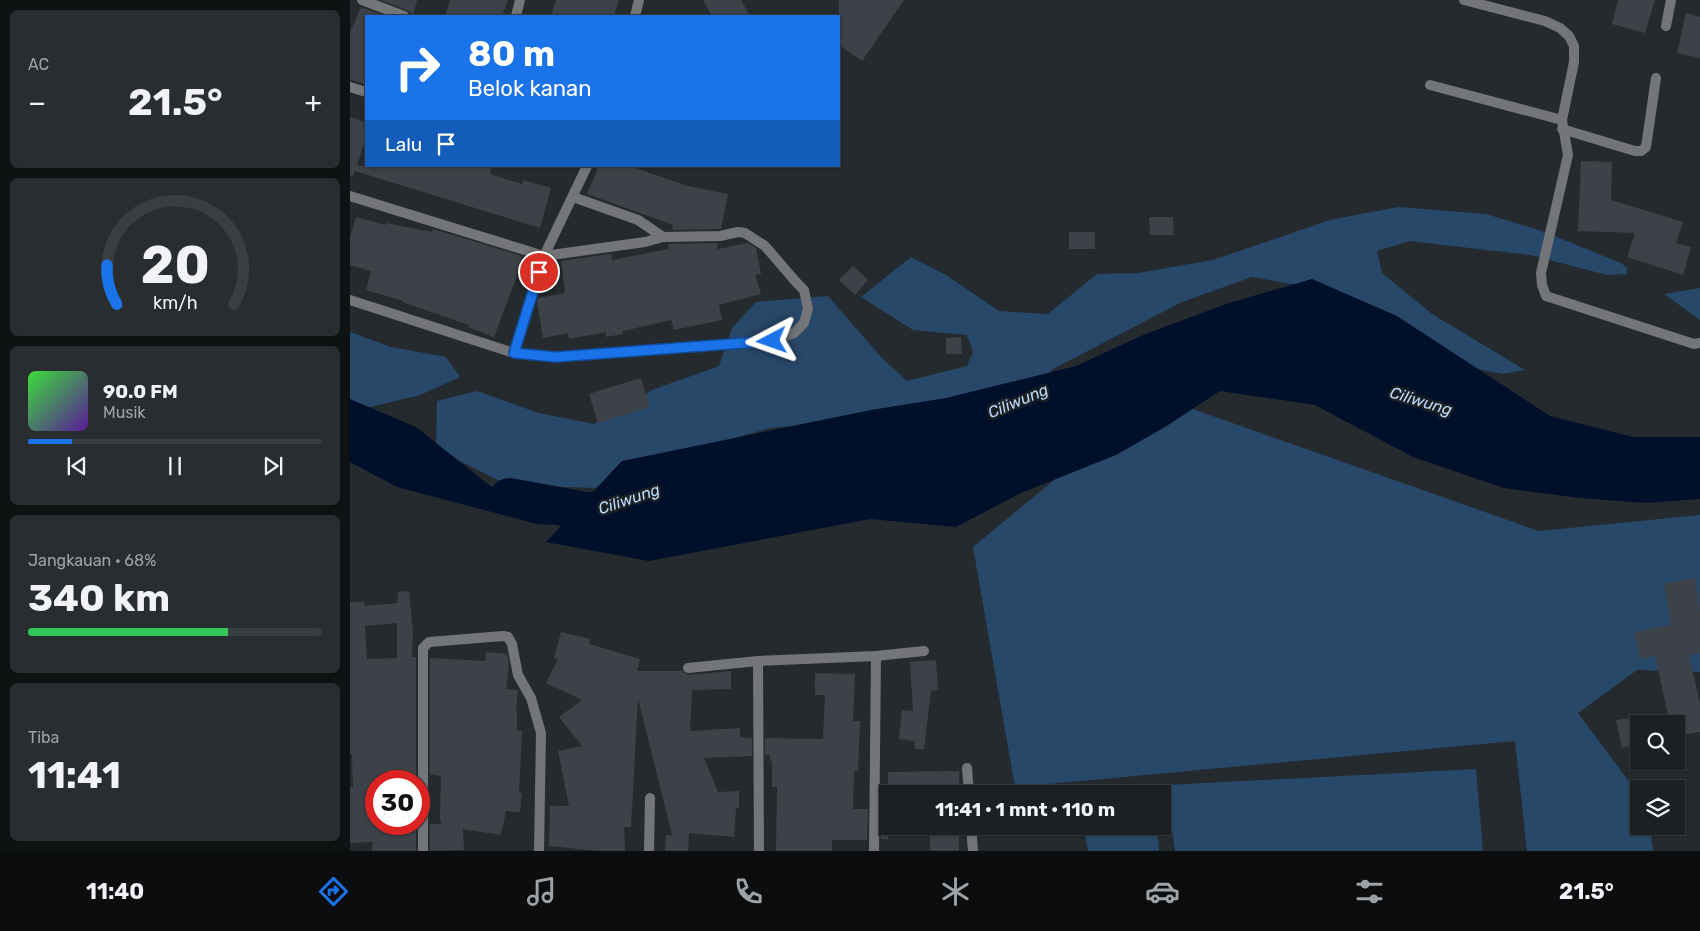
<!DOCTYPE html>
<html lang="id">
<head>
<meta charset="utf-8">
<style>
  :root { --surface:#1c2023; --page:#292d30; --text:#f1f3f6; --muted:#a0a3a6; --line:#3a3e41; --accent:#1a73e8 }
  body { margin:0; font-family:Rubik,sans-serif; background:var(--page); color:var(--text); height:100vh; display:flex; flex-direction:column; font-size:19px; white-space:nowrap }
  * { box-sizing:border-box; margin:0 }
  p { font-size:16px; color:var(--muted) }
  .icon { flex:none; width:28px; height:28px; fill:none; stroke:currentColor; stroke-width:2; stroke-linecap:round; stroke-linejoin:round }
  .map { position:relative; flex:1; overflow:hidden }
  .panel { display:flex; flex-direction:column; gap:10px; padding:10px; background:#0f1213; width:350px }
  .panel>* { flex:none }
  .banner { position:absolute; left:15px; top:15px; width:475px; height:152px; border-radius:0px; box-shadow:0 1px 4px #0004,0 0 0 1px var(--line); background:#1a73e8; color:#fff; overflow:hidden }
  .fabs { position:absolute; left:1280px; top:715px; display:grid; gap:10px }
  .fabs a { display:grid; place-items:center; width:55px; height:55px; border-radius:0px; background:var(--surface); box-shadow:0 1px 4px #0004,0 0 0 1px var(--line); font-size:25px }
  .speed { position:absolute; left:15px; top:770px; display:flex; gap:10px; font-size:25px; font-weight:700; text-align:center }
  .speed>* { display:grid; place-content:center; width:65px; height:65px; border-radius:50%; background:var(--surface); box-shadow:0 1px 4px #0004,0 0 0 1px var(--line); line-height:1 }
  .speed .limit { border:8px solid #d22; background:#fff; color:#111 }
  .pin { position:absolute; display:grid; place-items:center; width:42px; height:42px; color:#fff; margin:-21px; border:2px solid #fff; border-radius:50%; box-shadow:0 1px 5px #0007 }
  .me { position:absolute; width:55px; margin:-28px; rotate:266deg; stroke-linejoin:round; filter:drop-shadow(0 0 4px #0008) }
  .turn { display:flex; align-items:center; gap:18px; height:105px; padding:0 20px; font-size:22px }
  .turn .icon { width:65px; height:65px; stroke-width:2.5 }
  .turn b { display:block; font-size:35px; line-height:42px }
  .then { display:flex; align-items:center; height:48px; padding:0 20px; background:#0003; gap:10px; font-size:19px }
  .big { font-size:38px; font-weight:700; line-height:1.1 }
  .panel .card { flex:1; display:flex; flex-direction:column; justify-content:center; gap:8px; min-width:0; padding:0 18px; border-radius:8px; background:var(--page) }
  .panel .dial { align-items:center; gap:0 }
  .dial svg { height:130px; overflow:visible; fill:none; stroke:var(--line); stroke-width:7; stroke-linecap:round; text-anchor:middle }
  .dial text { fill:var(--text); stroke:none }
  .song { display:flex; align-items:center; gap:15px }
  .cover { width:60px; height:60px; border-radius:8px; background:linear-gradient(135deg,hsl(120 70% 55%),hsl(270 70% 35%)) }
  .played { height:5px; border-radius:2px; background:linear-gradient(90deg,var(--accent) 15%,var(--line) 15%) }
  .keys { display:flex; justify-content:space-around; direction:ltr }
  .heat { display:flex; justify-content:space-between; align-items:center; font-size:28px; direction:ltr }
  .charge { height:8px; border-radius:4px; background:linear-gradient(90deg,#34c759 68%,var(--line) 0) }
  .trip { position:absolute; left:529px; top:785px; width:292px; height:50px; border-radius:0px; background:var(--surface); box-shadow:0 1px 4px #0004,0 0 0 1px var(--line); font-weight:700; line-height:50px; text-align:center }
  .dock { display:flex; height:80px; justify-content:space-around; align-items:center; background:#0b0d0e; color:var(--muted) }
  .dock .icon { width:35px; height:35px }
  .dock .active { color:var(--accent) }
  .dock b { font-size:22px; color:var(--text) }
  main { display:flex; flex:1; min-height:0 }
  .map>svg:first-child { display:block }
</style>
</head>
<body>
<main>
<section class="panel">
<div class="card"><p>AC</p>
<div class="heat"><a>−</a><b class="big">21.5°</b><a>+</a></div>
</div>
<div class="card dial"><svg viewBox="0 0 100 80">
<path d="M14 69A42 42 0 1 1 86 69"/>
<path d="M14 69A42 42 0 0 1 8 45" stroke="#1a73e8"/>
<text x="50" y="56" font-size="32" font-weight="700">20</text>
<text x="50" y="72" font-size="11">km/h</text>
</svg></div>
<div class="card">
<div class="song"><i class="cover"></i><div><b>90.0 FM</b><p>Musik</p></div></div>
<div class="played"></div>
<div class="keys"><svg class="icon" aria-label="previous" viewBox="0 0 24 24"><path d="M18 5L8 12l10 7zM5 5v14"/></svg><svg class="icon" aria-label="pause" viewBox="0 0 24 24"><path d="M8 5v14M16 5v14"/></svg><svg class="icon" aria-label="next" viewBox="0 0 24 24"><path d="M6 5l10 7-10 7zM19 5v14"/></svg></div>
</div>
<div class="card"><p>Jangkauan · 68%</p><b class="big">340 km</b><div class="charge"></div></div>
<div class="card"><p>Tiba</p><b class="big">11:41</b></div>
</section>
<div class="map">
<svg width="1350" height="851" viewBox="0 0 1350 851">
  <rect width="100%" height="100%" fill="#252a2f"/>
  <!-- green -->
  <g fill="#284869">
    <path d="M1048 207 1136 214 1192 231 1271 263 1277 268V274L1257 275 1180 255 1059 241 1027 251 1032 273 1082 314 1175 370 1152 374 1118 367 980 291 902 277 832 302 701 370 702 374 570 414 420 428 310 459 245 488 158 485 86 449 87 401 127 391 189 413 244 424 302 390 369 366 382 328 406 302 478 296 531 357 557 381 617 366 623 352 617 335 563 330 511 297 561 257 596 275 649 311 698 314 747 274 788 273 863 260 980 220Z"/>
    <path d="M1350 288V320L1314 294Z"/>
    <path d="M0 332 41 347 96 357 110 377 70 395 4 411 0 410Z"/>
    <path d="M806 396 1189 531 1350 515V672L1287 670 1228 713 1289 795V826H1300L1303 851H1177L1165 741 665 787 623 547Z"/>
    <path d="M1126 769 1133 851H825L816 785Z"/>
    <path d="M733 826H807L809 851H738Z"/>
  </g>
  <!-- water -->
  <g fill="#00102a">
    <path d="M962 279 1047 316 1200 416 1283 437H1350V499L1297 503 1230 498 1154 488 1063 457 965 405 870 391 815 427 766 455 671 493 606 527 520 519 299 561 196 542 272 461 521 410 596 398 726 366 793 335 879 303Z"/>
    <path d="M0 399 66 427 143 488 214 497 200 525 187 524 47 487 0 462Z"/>
  </g>
  <g fill="none" stroke-linecap="round" stroke-linejoin="round">
    <!-- river -->
    <path stroke="#00102a" stroke-width="38" d="M159 497 241 512 276 500"/>
  </g>
  <!-- building -->
  <g fill="#3d4248" fill-rule="evenodd">
    <path d="M31 0H67L63 16H61L60 12 56 10Z"/>
    <path d="M100 0H158L152 16H95Z"/>
    <path d="M206 0H269L264 16H201Z"/>
    <path d="M353 0H391L400 16H362Z"/>
    <path d="M489 0H554L512 61 489 45Z"/>
    <path d="M1268 0H1305L1295 33 1262 24Z"/>
    <path d="M11 7 35 16H16V85L0 79V33Z"/>
    <path d="M1336 13 1350 17V58L1327 53Z"/>
    <path d="M0 117 16 122V137L7 166H142L140 174 172 184 173 180 201 188 190 228 5 171 3 176H0Z"/>
    <path d="M1231 161 1262 162 1261 200 1333 222 1326 243 1341 247 1333 275 1277 257 1285 233 1228 231Z"/>
    <path d="M249 166H279L338 186 378 194 371 229 322 230 323 225 237 194Z"/>
    <path d="M6 217 36 225V223L82 232 83 229 172 256 164 284 144 337 118 327 119 325 52 302 53 301 16 290 21 271 0 265V237Z"/>
    <path d="M799 217H823L824 235H800Z"/>
    <rect x="719" y="232" width="26" height="17"/>
    <path d="M368 243 367 249 398 243 406 248 411 274 405 275 411 294 369 305 372 320 324 330 321 320 273 331V334L256 337V332L219 339 218 333 193 338 187 302 188 298 215 293 211 261 261 254 262 260 318 249 319 244Z"/>
    <path d="M503 266 518 280 505 295 489 280Z"/>
    <path d="M611 337 612 354H596V338Z"/>
    <path d="M291 378 300 407 248 423 239 394Z"/>
    <path d="M1345 578 1350 612V653L1339 655 1350 704V732L1326 736V724H1320L1305 656 1290 659 1284 632 1321 625 1314 584Z"/>
    <path d="M59 591 63 632 62 657H66V776L26 778V824H66V851H22L23 842 0 843V787H3L2 754H0V602H14L15 606 47 603 48 592ZM47 623V658L17 659 15 626Z"/>
    <path d="M211 632 240 639 239 644 290 659 287 671H332L339 675 381 671V689L342 690 340 731 390 728V737L402 738V756L354 758 368 792 389 791V808H386L384 837 339 833 338 851H315L316 835H322L288 698 281 827H274L275 851H247L199 846 200 806H219L208 751 232 746 209 717 232 700 196 683 208 659 204 658Z"/>
    <path d="M136 652 157 654 159 664 156 689 168 690 166 711H167V731H172L169 793H172L170 812 156 811 151 835 113 829 114 850 80 851V824H91L90 817 91 776H88V775H80V658L135 661Z"/>
    <path d="M586 660 588 690 581 691 574 749H565L564 741 549 739 552 710 563 711 560 662Z"/>
    <path d="M465 673 505 674 503 721H510L508 771H504L503 809H518L517 840H482V851H426L427 787H422V761H420V755H415V738L473 739 475 695H465Z"/>
    <path d="M1289 717V744L1272 748 1266 720Z"/>
    <path d="M609 771 610 794H538V772Z"/>
    <rect x="531" y="808" width="7" height="31"/>
    <rect x="580" y="826" width="29" height="25"/>
  </g>
  <g fill="none" stroke-linecap="round" stroke-linejoin="round">
    <!-- minor -->
    <g stroke="#737578" stroke-width="10">
      <path d="M12 0 54 16"/>
      <path d="M1114 0 1195 21 1210 28 1219 36 1224 46V62L1212 120 1218 155 1191 273 1192 285 1196 296 1344 344 1350 343"/>
      <path d="M166 16 170 0"/>
      <path d="M285 16 289 0"/>
      <path d="M1316 26 1321 0"/>
      <path d="M1080 85 1212 120"/>
      <path d="M0 87 16 92"/>
      <path d="M1212 129 1285 151H1291L1296 147 1306 78"/>
      <path d="M0 196 194 256 295 242 313 237 370 236 388 232 395 233 415 246 446 282 454 290 458 309 454 323 444 333 422 341 206 357 164 353 0 300"/>
      <path d="M223 197 288 220 313 237"/>
      <path d="M164 353 194 256 237 166"/>
      <path d="M408 661 409 851"/>
      <path d="M338 668 408 661 526 656 574 651"/>
      <path d="M617 768 619 794"/>
      <path d="M621 826 623 851"/>
      <path d="M73 851V648L79 642 153 636 158 637 162 644 168 675 181 698 191 733 189 851"/>
      <path d="M299 851 300 798"/>
      <path d="M524 851 526 656"/>
    </g>
  </g>
  <g fill="none" stroke-linecap="round" stroke-linejoin="round">
    <defs>
      <path id="route" d="M189 272 164 353 206 357 422 341"/>
    </defs>
    <!-- route casing -->
    <use href="#route" stroke="#114b97" stroke-width="12"/>
    <!-- route -->
    <use href="#route" stroke="#1a73e8" stroke-width="9"/>
  </g>
  <g text-anchor="middle" dominant-baseline="central" stroke-width="5" stroke-linejoin="round" paint-order="stroke">
    <!-- water labels -->
    <g font-size="16" font-style="italic" fill="#bddafa" stroke="#1b2025">
      <text transform="translate(668 401) rotate(-23)">Ciliwung</text>
      <text transform="translate(1071 401) rotate(17)">Ciliwung</text>
      <text transform="translate(279 499) rotate(-19)">Ciliwung</text>
    </g>
  </g>
</svg>
<div class="fabs">
<a><svg class="icon" aria-label="search" viewBox="0 0 24 24"><circle cx="10" cy="10" r="6"/><path d="M15 15l6 6"/></svg></a>
<a><svg class="icon" aria-label="layers" viewBox="0 0 24 24"><path d="M12 4l9 5-9 5-9-5zM3 14l9 5 9-5"/></svg></a>
</div>
<div class="speed"><div class="limit">30</div></div>
<div class="pin" style="left:189px;top:272px;background:#d93025"><svg class="icon" aria-label="arrive" viewBox="0 0 24 24"><path d="M6 21V4h12l-3 4 3 4H6"/></svg></div>
<svg class="me" style="left:422px;top:341px" viewBox="-20 -20 40 40"><path d="M0-17L14 15 0 8-14 15z" fill="#1a73e8" stroke="#fff" stroke-width="4"/></svg>
<div class="trip">11:41 · 1 mnt · 110 m</div>
<div class="banner">
<div class="turn"><svg class="icon" aria-label="right" viewBox="0 0 24 24"><path d="M7 20v-9h11M14 6l5 5-5 5"/></svg><div><b>80 m</b>Belok kanan</div></div>
<div class="then">Lalu<svg class="icon" aria-label="arrive" viewBox="0 0 24 24"><path d="M6 21V4h12l-3 4 3 4H6"/></svg></div>
</div>
</div>
</main>
<nav class="dock">
<b>11:40</b>
<svg class="icon active" aria-label="directions" viewBox="0 0 24 24"><path d="M12 3l9 9-9 9-9-9zM9 14v-3h6M13 9l2 2-2 2"/></svg>
<svg class="icon" aria-label="music" viewBox="0 0 24 24"><path d="M9 18V5l10-2v13"/><circle cx="6" cy="18" r="3"/><circle cx="16" cy="16" r="3"/></svg>
<svg class="icon" aria-label="phone" viewBox="0 0 24 24"><path d="M5 4h4l2 5-3 2q2 4 5 5l2-3 5 2v4C11 20 4 13 5 4z"/></svg>
<svg class="icon" aria-label="climate" viewBox="0 0 24 24"><path d="M12 3v18M4 7l16 10M4 17L20 7"/></svg>
<svg class="icon" aria-label="car" viewBox="0 0 24 24"><path d="M5 17H2v-5l4-1 3-4h7l3 4 3 1v5h-3M9 17h6M6 11h13"/><circle cx="7" cy="17" r="2"/><circle cx="17" cy="17" r="2"/></svg>
<svg class="icon" aria-label="filters" viewBox="0 0 24 24"><path d="M4 7h16M4 17h16"/><circle cx="9" cy="7" r="2"/><circle cx="15" cy="17" r="2"/></svg>
<b>21.5°</b>
</nav>
</body>
</html>
